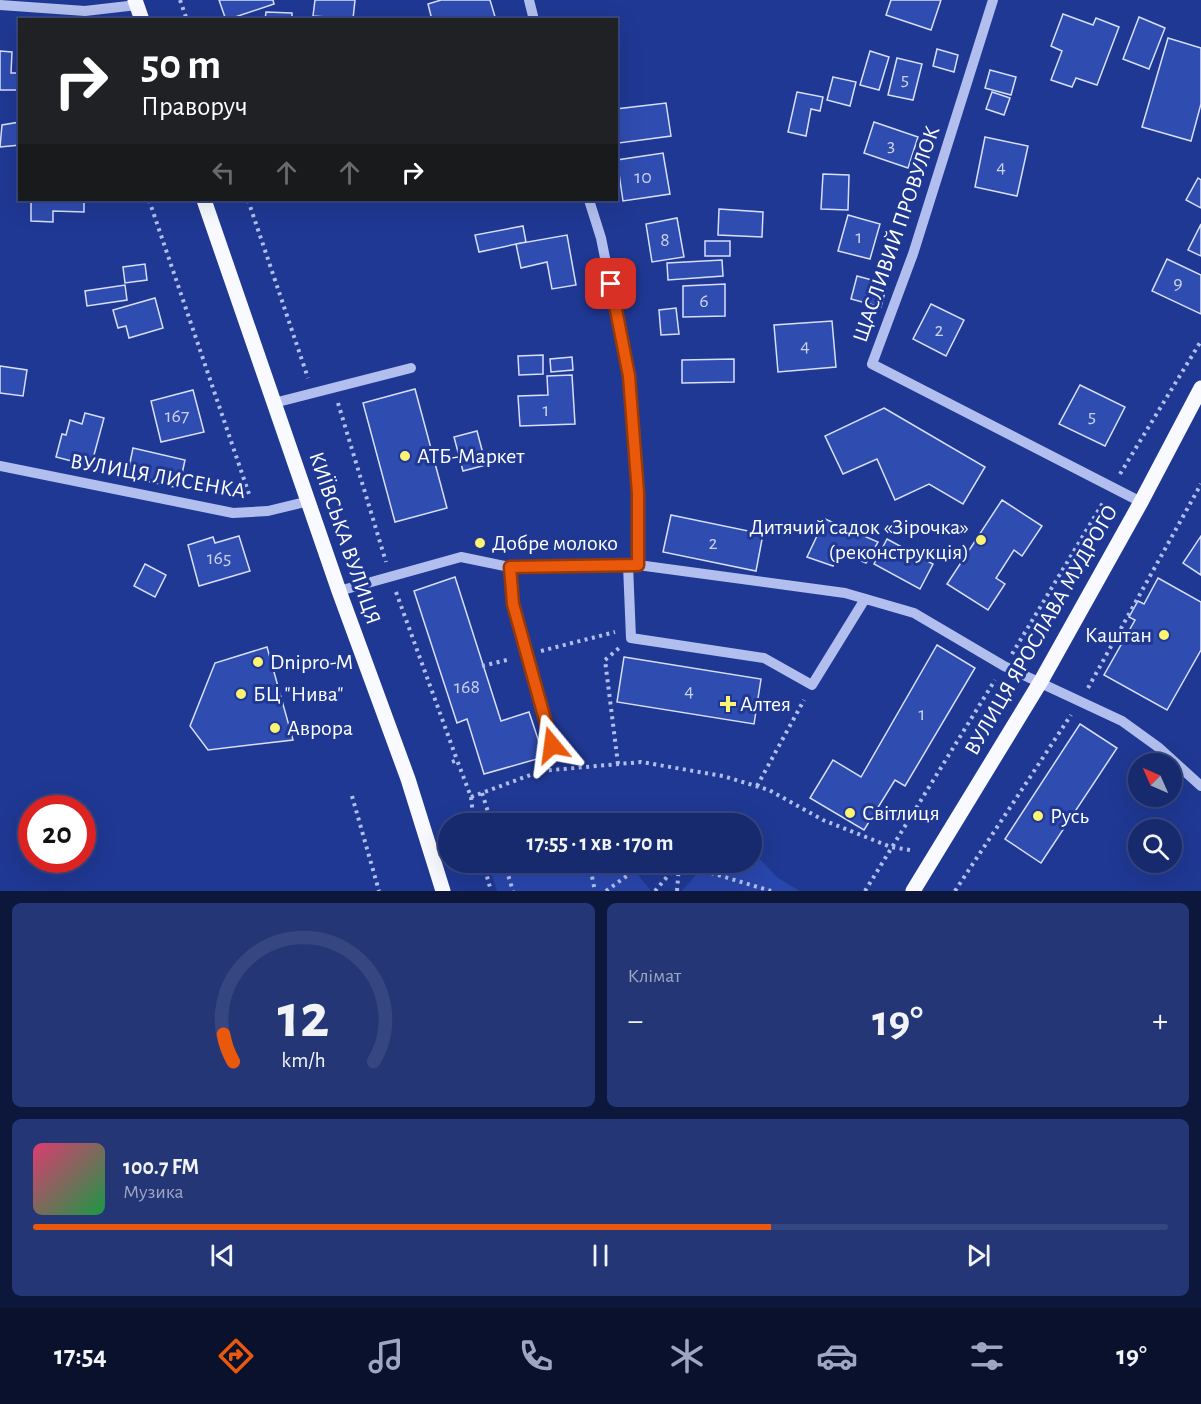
<!DOCTYPE html>
<html lang="uk">
<head>
<meta charset="utf-8">
<style>
  :root { --surface:#172a6e; --page:#243676; --text:#f1f3f6; --muted:#9ea7c2; --line:#364681; --accent:#ea580c }
  body { margin:0; font-family:"Alegreya Sans",sans-serif; background:var(--page); color:var(--text); height:100vh; display:flex; flex-direction:column; font-size:22px; white-space:nowrap }
  * { box-sizing:border-box; margin:0 }
  p { font-size:20px; color:var(--muted) }
  .icon { flex:none; width:33px; height:33px; fill:none; stroke:currentColor; stroke-width:2; stroke-linecap:round; stroke-linejoin:round }
  .map { position:relative; height:891px; overflow:hidden }
  .panel { display:flex; flex-direction:column; gap:12px; padding:12px; background:#0d173c; flex:1 }
  .panel>* { flex:none }
  .guide { position:absolute; left:18px; top:18px; width:600px; height:183px; border-radius:0px; box-shadow:0 6px 24px #0002,0 0 0 2px var(--line); background:#202124; color:#fff; overflow:hidden }
  .needle { width:39px; rotate:315deg }
  .buttons { position:absolute; left:1128px; top:753px; display:grid; gap:12px }
  .buttons a { display:grid; place-items:center; width:54px; height:54px; border-radius:50%; background:var(--surface); box-shadow:0 6px 24px #0002,0 0 0 2px var(--line); font-size:30px }
  .speed { position:absolute; left:18px; top:795px; display:flex; gap:12px; font-size:30px; font-weight:700; text-align:center }
  .speed>* { display:grid; place-content:center; width:78px; height:78px; border-radius:50%; background:var(--surface); box-shadow:0 6px 24px #0002,0 0 0 2px var(--line); line-height:1 }
  .speed .limit { border:9px solid #d22; background:#fff; color:#111 }
  .pin { position:absolute; display:grid; place-items:center; width:51px; height:51px; color:#fff; margin:-26px; border-radius:12px; box-shadow:0 3px 9px #0006 }
  .me { position:absolute; width:66px; margin:-33px; rotate:344deg; stroke-linejoin:round; filter:drop-shadow(0 0 4px #0008) }
  .turn { display:flex; align-items:center; gap:21px; height:126px; padding:0 24px; font-size:27px }
  .turn .icon { width:78px; height:78px; stroke-width:2.5 }
  .turn b { display:block; font-size:42px; line-height:51px }
  .lanes { display:flex; align-items:center; height:57px; padding:0 24px; background:#0003; justify-content:center; gap:30px; direction:ltr }
  .lanes .off { opacity:.35 }
  .big { font-size:45px; font-weight:700; line-height:1.1 }
  .panel .card { flex:1; display:flex; flex-direction:column; justify-content:center; gap:9px; min-width:0; padding:0 21px; border-radius:9px; background:var(--page) }
  .panel .dial { align-items:center; gap:0 }
  .dial svg { height:156px; overflow:visible; fill:none; stroke:var(--line); stroke-width:7; stroke-linecap:round; text-anchor:middle }
  .dial text { fill:var(--text); stroke:none }
  .song { display:flex; align-items:center; gap:18px }
  .cover { width:72px; height:72px; border-radius:9px; background:linear-gradient(135deg,hsl(340 70% 55%),hsl(140 70% 35%)) }
  .played { height:6px; border-radius:3px; background:linear-gradient(90deg,var(--accent) 65%,var(--line) 65%) }
  .keys { display:flex; justify-content:space-around; direction:ltr }
  .heat { display:flex; justify-content:space-between; align-items:center; font-size:33px; direction:ltr }
  .panel .tiles { flex:1; display:grid; gap:12px; grid-template-columns:1fr 1fr }
  .card:last-child { grid-column:span 2 }
  .trip { position:absolute; left:438px; top:813px; width:324px; height:60px; border-radius:30px; background:var(--surface); box-shadow:0 6px 24px #0002,0 0 0 2px var(--line); font-weight:700; line-height:60px; text-align:center }
  .menu { display:flex; height:96px; justify-content:space-around; align-items:center; background:#09112c; color:var(--muted) }
  .menu .icon { width:42px; height:42px }
  .menu .active { color:var(--accent) }
  .menu b { font-size:27px; color:var(--text) }
  .map>svg:first-child { display:block }
</style>
</head>
<body>
<div class="map">
<svg width="1201" height="891" viewBox="0 0 1201 891">
  <rect width="100%" height="100%" fill="#1f3893"/>
  <!-- green -->
  <g fill="#2946ac">
    <path d="M752 851 778 878 800 891H682L700 870 695 863 752 862Z"/>
    <path d="M488 863H637L635 871 651 891H497Z"/>
  </g>
  <!-- building -->
  <g fill="#2f4cb0" stroke="#d7dffa" stroke-width="1.5">
    <path d="M219 0H273L274 4 226 20Z"/>
    <path d="M315 0H355L353 19 313 16Z"/>
    <path d="M441 0H490L496 20H432L428 4Z"/>
    <path d="M891 0H941L931 30 886 15Z"/>
    <path d="M266 12 292 13V20H265Z"/>
    <path d="M1063 14 1093 25 1096 18 1119 27 1097 85 1076 78 1072 87 1051 80 1062 51 1051 46Z"/>
    <path d="M1139 17 1165 28 1149 69 1123 59Z"/>
    <path d="M1168 38 1201 48V104L1191 141 1142 127Z"/>
    <path d="M937 49 958 55 954 72 933 66Z"/>
    <path d="M0 51 12 52 11 73H20V90H0Z"/>
    <path d="M870 51 889 57 879 90 860 85Z"/>
    <path d="M897 58 922 64 913 100 888 95Z"/>
    <path d="M990 70 1016 77 1011 95 985 88Z"/>
    <path d="M833 77 856 82 850 106 827 100Z"/>
    <path d="M797 92 823 97 820 111 811 109 806 136 788 132Z"/>
    <path d="M992 92 1010 98 1004 115 986 109Z"/>
    <path d="M666 103 671 136 619 143 616 109Z"/>
    <path d="M20 122V145L0 147 2 125Z"/>
    <path d="M874 122 918 137 908 168 864 153Z"/>
    <path d="M985 137 1028 146 1017 196 975 187Z"/>
    <path d="M663 153 670 194 623 201 617 160Z"/>
    <path d="M823 174 849 175 848 210 821 209Z"/>
    <path d="M1198 178 1201 180V208L1186 200Z"/>
    <path d="M31 200H84V212L53 211V222L31 221Z"/>
    <path d="M719 209 763 212 762 237 718 235Z"/>
    <path d="M848 215 880 224 870 259 838 251Z"/>
    <path d="M677 218 684 257 652 262 646 224Z"/>
    <path d="M1201 224V256L1188 250Z"/>
    <path d="M523 226 526 242 479 252 475 235Z"/>
    <path d="M567 235 576 285 552 289 547 262 521 268 516 244Z"/>
    <rect x="705" y="241" width="25" height="15"/>
    <path d="M1167 259 1201 275V314L1152 291Z"/>
    <path d="M722 260 723 276 668 280 667 263Z"/>
    <path d="M145 264 147 280 125 283 123 267Z"/>
    <path d="M857 276 887 284 881 307 851 299Z"/>
    <path d="M725 284V316L683 317V286Z"/>
    <path d="M125 285 127 300 87 306 85 291Z"/>
    <path d="M155 298 163 328 129 338 126 326 118 328 113 310Z"/>
    <path d="M931 304 964 320 946 356 913 339Z"/>
    <path d="M676 308 679 334 661 335 659 310Z"/>
    <path d="M832 321 836 367 778 372 774 325Z"/>
    <path d="M543 355V374L519 375 518 356Z"/>
    <path d="M572 357 573 370 551 372 550 359Z"/>
    <path d="M734 359V382L682 383V360Z"/>
    <path d="M0 366 27 370 23 396 0 393Z"/>
    <path d="M572 375 575 424 520 426 518 396 548 395 547 376Z"/>
    <path d="M1080 385 1125 407 1105 446 1059 424Z"/>
    <path d="M415 389 447 508 395 522 363 403Z"/>
    <path d="M193 390 204 432 161 442 151 401Z"/>
    <path d="M884 408 985 467 963 504 929 484 895 500 877 459 843 474 825 436Z"/>
    <path d="M85 413 104 418 91 466 56 457 62 434 66 435 70 420 82 424Z"/>
    <path d="M477 431 486 465 463 471 454 437Z"/>
    <path d="M133 448 185 460 179 488 127 477Z"/>
    <path d="M1002 500 1042 526 1022 556 1014 550 996 578 1005 584 988 610 947 584Z"/>
    <path d="M671 515 763 534 756 571 663 552Z"/>
    <path d="M825 519 878 542 866 563 838 551 833 566 807 557Z"/>
    <path d="M239 536 250 571 199 586 188 545 213 537 215 543Z"/>
    <path d="M1201 536V575L1183 563Z"/>
    <path d="M887 539 933 564 920 589 874 564Z"/>
    <path d="M145 564 166 575 155 597 134 586Z"/>
    <path d="M455 577 501 721 529 712 544 757 484 774 467 719 457 723 414 591Z"/>
    <path d="M1158 578 1201 602V650L1167 710 1104 675 1135 620 1129 617 1138 601 1144 604Z"/>
    <path d="M937 645 975 668 905 786 895 780 864 830 810 798 833 760 861 777Z"/>
    <path d="M267 647 293 740 208 750 190 726 215 663Z"/>
    <path d="M624 657 761 679 754 724 617 702Z"/>
    <path d="M1080 724 1117 748 1041 863 1005 839Z"/>
  </g>
  <g fill="none" stroke-linecap="round" stroke-linejoin="round">
    <!-- path -->
    <g stroke="#b2bfee" stroke-width="4" stroke-dasharray="3 4.5" stroke-linecap="butt">
      <path d="M180 0 187 20"/>
      <path d="M149 200 250 497"/>
      <path d="M248 200 308 378"/>
      <path d="M338 403 386 562"/>
      <path d="M1120 474 1201 341"/>
      <path d="M396 592 457 760"/>
      <path d="M541 651 615 632"/>
      <path d="M1012 654 1104 501"/>
      <path d="M482 666 511 659"/>
      <path d="M1088 688 1201 484"/>
      <path d="M452 762 457 760 471 797 474 824"/>
      <path d="M618 764 605 660 619 648"/>
      <path d="M757 786 804 700"/>
      <path d="M482 793 492 824"/>
      <path d="M352 796 379 891"/>
      <path d="M471 797 541 771 641 762 723 776 769 790 823 820 891 847 910 850"/>
      <path d="M483 862 491 891"/>
      <path d="M504 862 513 891"/>
      <path d="M589 862 595 891"/>
      <path d="M675 862 771 891"/>
      <path d="M505 866 520 862"/>
      <path d="M606 891 646 862"/>
      <path d="M655 891 678 864"/>
      <path d="M677 891 679 865"/>
      <path d="M865 891 995 680"/>
      <path d="M955 891 1071 715"/>
    </g>
    <!-- minor -->
    <g stroke="#b2bfee" stroke-width="10">
      <path d="M529 0 534 20"/>
      <path d="M993 0 913 254 872 364 1141 502"/>
      <path d="M0 5 85 11 137 5"/>
      <path d="M589 200 601 238 629 376 638 493V565"/>
      <path d="M274 403 411 368"/>
      <path d="M0 466 233 513 268 511 309 501"/>
      <path d="M628 565 631 638 764 658 812 685 865 599"/>
      <path d="M510 567 513 604 552 745"/>
      <path d="M339 591 461 557 510 567 638 565 845 593 914 613 1004 666 1122 721 1158 747 1201 786"/>
    </g>
    <!-- major -->
    <g stroke="#f9faff" stroke-width="15">
      <path d="M135 0 142 20"/>
      <path d="M204 200 339 591 408 779 443 891"/>
      <path d="M913 891 1041 681 1141 502 1201 388"/>
    </g>
  </g>
  <g fill="none" stroke-linecap="round" stroke-linejoin="round">
    <defs>
      <path id="route" d="M552 745 513 604 510 567 638 565V493L629 376 611 284"/>
    </defs>
    <!-- route casing -->
    <use href="#route" stroke="#983908" stroke-width="15"/>
    <!-- route -->
    <use href="#route" stroke="#ea580c" stroke-width="10"/>
  </g>
  <!-- markers -->
  <g fill="#fcf372" stroke="#1f3893" stroke-width="2">
    <circle cx="405" cy="456" r="6"/>
    <circle cx="981" cy="540" r="6"/>
    <circle cx="480" cy="543" r="6"/>
    <circle cx="1164" cy="635" r="6"/>
    <circle cx="258" cy="662" r="6"/>
    <circle cx="241" cy="694" r="6"/>
    <path d="M725 695h6v6h6v6h-6v6h-6v-6h-6v-6h6z"/>
    <circle cx="275" cy="728" r="6"/>
    <circle cx="850" cy="813" r="6"/>
    <circle cx="1038" cy="816" r="6"/>
  </g>
  <g text-anchor="middle" dominant-baseline="central" stroke-width="6" stroke-linejoin="round" paint-order="stroke">
    <!-- number labels -->
    <g font-size="20" fill="#cbd2eb">
      <text x="905" y="79">5</text>
      <text x="891" y="145">3</text>
      <text x="1001" y="167">4</text>
      <text x="643" y="177">10</text>
      <text x="859" y="237">1</text>
      <text x="665" y="240">8</text>
      <text x="1178" y="283">9</text>
      <text x="704" y="301">6</text>
      <text x="939" y="330">2</text>
      <text x="805" y="346">4</text>
      <text x="546" y="410">1</text>
      <text x="177" y="416">167</text>
      <text x="1092" y="416">5</text>
      <text x="713" y="543">2</text>
      <text x="219" y="558">165</text>
      <text x="467" y="687">168</text>
      <text x="689" y="691">4</text>
      <text x="922" y="714">1</text>
    </g>
    <!-- street labels -->
    <g font-size="22" fill="#fff" stroke="#1f3893">
      <text transform="translate(896 234) rotate(-71)">ЩАСЛИВИЙ ПРОВУЛОК</text>
      <text transform="translate(158 476) rotate(10)">ВУЛИЦЯ ЛИСЕНКА</text>
      <text transform="translate(345 538) rotate(71)">КИЇВСЬКА ВУЛИЦЯ</text>
      <text transform="translate(1041 630) rotate(-60)">ВУЛИЦЯ ЯРОСЛАВА МУДРОГО</text>
    </g>
    <!-- poi labels -->
    <g font-size="22" fill="#fff" stroke="#1f3893" text-anchor="start">
      <text x="417" y="456">АТБ-Маркет</text>
      <text x="969" y="527" text-anchor="end">Дитячий садок «Зірочка»<tspan x="969" dy="25">(реконструкція)</tspan></text>
      <text x="492" y="543">Добре молоко</text>
      <text x="1152" y="635" text-anchor="end">Каштан</text>
      <text x="270" y="662">Dnipro-M</text>
      <text x="253" y="694">БЦ "Нива"</text>
      <text x="740" y="704">Алтея</text>
      <text x="287" y="728">Аврора</text>
      <text x="862" y="813">Світлиця</text>
      <text x="1050" y="816">Русь</text>
    </g>
  </g>
</svg>
<div class="buttons">
<a><svg class="needle" viewBox="-14 -14 28 28"><path d="M0-13l5 13h-10z" fill="#e53935"/><path d="M0 13l5-13h-10z" fill="#9ea7c2"/></svg></a>
<a><svg class="icon" aria-label="search" viewBox="0 0 24 24"><circle cx="10" cy="10" r="6"/><path d="M15 15l6 6"/></svg></a>
</div>
<div class="speed"><div class="limit">20</div></div>
<div class="pin" style="left:611px;top:284px;background:#d93025"><svg class="icon" aria-label="arrive" viewBox="0 0 24 24"><path d="M6 21V4h12l-3 4 3 4H6"/></svg></div>
<svg class="me" style="left:552px;top:745px" viewBox="-20 -20 40 40"><path d="M0-17L14 15 0 8-14 15z" fill="#ea580c" stroke="#fff" stroke-width="4"/></svg>
<div class="trip">17:55 · 1 хв · 170 m</div>
<div class="guide">
<div class="turn"><svg class="icon" aria-label="right" viewBox="0 0 24 24"><path d="M7 20v-9h11M14 6l5 5-5 5"/></svg><div><b>50 m</b>Праворуч</div></div>
<div class="lanes"><svg class="icon off" aria-label="left" viewBox="0 0 24 24"><path d="M17 20v-9H6M10 6l-5 5 5 5"/></svg><svg class="icon off" aria-label="ahead" viewBox="0 0 24 24"><path d="M12 20V5M6 11l6-6 6 6"/></svg><svg class="icon off" aria-label="ahead" viewBox="0 0 24 24"><path d="M12 20V5M6 11l6-6 6 6"/></svg><svg class="icon" aria-label="right" viewBox="0 0 24 24"><path d="M7 20v-9h11M14 6l5 5-5 5"/></svg></div>
</div>
</div>
<section class="panel">
<div class="tiles">
<div class="card dial"><svg viewBox="0 0 100 80">
<path d="M14 69A42 42 0 1 1 86 69"/>
<path d="M14 69A42 42 0 0 1 9 55" stroke="#ea580c"/>
<text x="50" y="56" font-size="32" font-weight="700">12</text>
<text x="50" y="72" font-size="11">km/h</text>
</svg></div>
<div class="card"><p>Клімат</p>
<div class="heat"><a>−</a><b class="big">19°</b><a>+</a></div>
</div>
<div class="card">
<div class="song"><i class="cover"></i><div><b>100.7 FM</b><p>Музика</p></div></div>
<div class="played"></div>
<div class="keys"><svg class="icon" aria-label="previous" viewBox="0 0 24 24"><path d="M18 5L8 12l10 7zM5 5v14"/></svg><svg class="icon" aria-label="pause" viewBox="0 0 24 24"><path d="M8 5v14M16 5v14"/></svg><svg class="icon" aria-label="next" viewBox="0 0 24 24"><path d="M6 5l10 7-10 7zM19 5v14"/></svg></div>
</div>
</div>
</section>
<nav class="menu">
<b>17:54</b>
<svg class="icon active" aria-label="directions" viewBox="0 0 24 24"><path d="M12 3l9 9-9 9-9-9zM9 14v-3h6M13 9l2 2-2 2"/></svg>
<svg class="icon" aria-label="music" viewBox="0 0 24 24"><path d="M9 18V5l10-2v13"/><circle cx="6" cy="18" r="3"/><circle cx="16" cy="16" r="3"/></svg>
<svg class="icon" aria-label="phone" viewBox="0 0 24 24"><path d="M5 4h4l2 5-3 2q2 4 5 5l2-3 5 2v4C11 20 4 13 5 4z"/></svg>
<svg class="icon" aria-label="climate" viewBox="0 0 24 24"><path d="M12 3v18M4 7l16 10M4 17L20 7"/></svg>
<svg class="icon" aria-label="car" viewBox="0 0 24 24"><path d="M5 17H2v-5l4-1 3-4h7l3 4 3 1v5h-3M9 17h6M6 11h13"/><circle cx="7" cy="17" r="2"/><circle cx="17" cy="17" r="2"/></svg>
<svg class="icon" aria-label="filters" viewBox="0 0 24 24"><path d="M4 7h16M4 17h16"/><circle cx="9" cy="7" r="2"/><circle cx="15" cy="17" r="2"/></svg>
<b>19°</b>
</nav>
</body>
</html>
